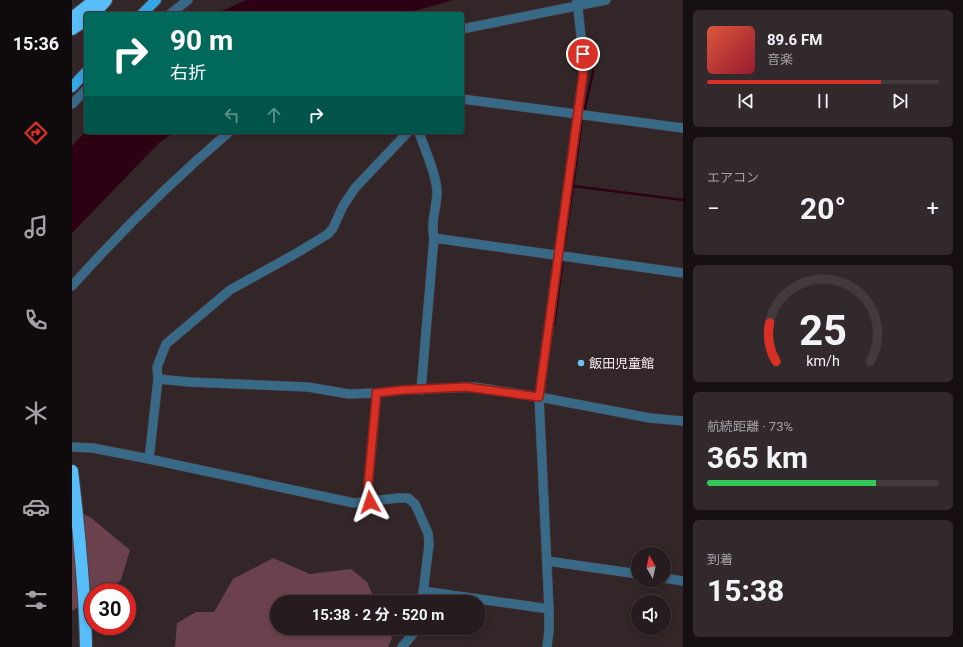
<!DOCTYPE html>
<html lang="ja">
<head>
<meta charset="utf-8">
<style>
  :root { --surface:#261c1f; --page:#32292c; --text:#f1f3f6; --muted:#a4a1a4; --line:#423a3d; --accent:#d93025 }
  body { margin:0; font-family:Roboto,"Noto Sans JP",sans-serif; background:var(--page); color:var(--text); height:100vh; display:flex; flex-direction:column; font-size:15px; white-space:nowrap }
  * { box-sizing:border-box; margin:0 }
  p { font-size:13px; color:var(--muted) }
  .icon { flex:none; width:22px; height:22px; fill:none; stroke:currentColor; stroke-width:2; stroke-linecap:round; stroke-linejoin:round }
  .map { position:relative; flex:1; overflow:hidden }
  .side { display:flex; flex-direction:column; gap:10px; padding:10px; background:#150f11; width:280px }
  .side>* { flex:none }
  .banner { position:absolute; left:12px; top:12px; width:380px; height:122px; border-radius:4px; box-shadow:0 2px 6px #0003,0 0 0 1px var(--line); background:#00695c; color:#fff; overflow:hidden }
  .needle { width:26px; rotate:351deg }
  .controls { position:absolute; left:559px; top:547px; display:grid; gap:8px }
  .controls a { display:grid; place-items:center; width:40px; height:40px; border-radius:50%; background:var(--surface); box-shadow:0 2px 6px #0003,0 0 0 1px var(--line); font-size:20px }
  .speed { position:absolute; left:12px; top:583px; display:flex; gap:8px; font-size:20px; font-weight:700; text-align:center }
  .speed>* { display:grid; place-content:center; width:52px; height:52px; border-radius:50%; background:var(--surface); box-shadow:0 2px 6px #0003,0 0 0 1px var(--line); line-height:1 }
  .speed .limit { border:6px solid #d22; background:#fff; color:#111 }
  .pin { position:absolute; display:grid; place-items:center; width:34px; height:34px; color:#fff; margin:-17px; border:2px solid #fff; border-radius:50%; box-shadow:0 1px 4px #0007 }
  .me { position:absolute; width:44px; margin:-22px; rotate:355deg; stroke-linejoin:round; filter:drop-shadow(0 0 3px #0008) }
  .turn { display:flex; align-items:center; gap:14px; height:84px; padding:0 20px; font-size:18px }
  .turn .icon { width:52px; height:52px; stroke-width:2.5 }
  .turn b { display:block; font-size:28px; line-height:34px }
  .lanes { display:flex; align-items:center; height:38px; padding:0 20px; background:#0003; justify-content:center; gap:20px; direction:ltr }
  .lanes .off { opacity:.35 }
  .big { font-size:30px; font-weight:700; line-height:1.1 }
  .side .widget { flex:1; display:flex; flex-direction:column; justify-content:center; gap:6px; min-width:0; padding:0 14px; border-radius:6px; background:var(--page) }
  .side .dial { align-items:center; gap:0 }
  .dial svg { height:104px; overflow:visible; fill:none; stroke:var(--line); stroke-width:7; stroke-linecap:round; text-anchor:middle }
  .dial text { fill:var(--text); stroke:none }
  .song { display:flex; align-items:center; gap:12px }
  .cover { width:48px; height:48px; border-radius:6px; background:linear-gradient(135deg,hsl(10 70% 55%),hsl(350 70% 35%)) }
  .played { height:4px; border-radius:2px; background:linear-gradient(90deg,var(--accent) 75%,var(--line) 75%) }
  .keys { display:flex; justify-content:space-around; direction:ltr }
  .heat { display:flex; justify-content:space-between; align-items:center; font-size:22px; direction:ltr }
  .charge { height:6px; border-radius:3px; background:linear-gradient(90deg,#34c759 73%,var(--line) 0) }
  .trip { position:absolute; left:198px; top:595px; width:216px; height:40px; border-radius:20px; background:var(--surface); box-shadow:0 2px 6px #0003,0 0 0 1px var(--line); font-weight:700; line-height:40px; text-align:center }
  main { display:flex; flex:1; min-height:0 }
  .tabs { display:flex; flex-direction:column; width:72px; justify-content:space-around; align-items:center; background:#0f0b0c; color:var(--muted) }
  .tabs .icon { width:28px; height:28px }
  .tabs .selected { color:var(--accent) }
  .tabs b { font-size:18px; color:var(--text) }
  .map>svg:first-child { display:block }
</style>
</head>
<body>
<main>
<nav class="tabs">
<b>15:36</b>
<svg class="icon selected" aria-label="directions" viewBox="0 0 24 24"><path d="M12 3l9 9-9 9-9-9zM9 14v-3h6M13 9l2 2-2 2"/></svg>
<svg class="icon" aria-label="music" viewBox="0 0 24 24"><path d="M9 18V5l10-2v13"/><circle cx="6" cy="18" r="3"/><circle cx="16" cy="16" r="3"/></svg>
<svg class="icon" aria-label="phone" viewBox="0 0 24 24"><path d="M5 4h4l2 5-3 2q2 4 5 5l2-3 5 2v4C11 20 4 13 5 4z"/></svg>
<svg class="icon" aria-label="climate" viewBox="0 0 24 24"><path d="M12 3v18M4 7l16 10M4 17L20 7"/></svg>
<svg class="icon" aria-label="car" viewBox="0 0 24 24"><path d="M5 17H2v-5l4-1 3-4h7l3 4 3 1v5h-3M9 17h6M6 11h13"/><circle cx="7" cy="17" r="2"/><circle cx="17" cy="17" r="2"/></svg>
<svg class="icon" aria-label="filters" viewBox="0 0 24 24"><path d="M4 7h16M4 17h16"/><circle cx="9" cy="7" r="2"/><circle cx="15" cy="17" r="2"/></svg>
</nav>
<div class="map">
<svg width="611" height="647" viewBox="0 0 611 647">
  <rect width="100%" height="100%" fill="#332629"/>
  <!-- green -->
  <g fill="#6b414d">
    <path d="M0 509 18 517 58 550 49 580 31 592H21V598L0 611Z"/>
    <path d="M201 558 238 574 279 569 295 582 304 602H205V628H316L320 638 316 647H103L105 623 124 612H142L161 579Z"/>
  </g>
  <!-- water -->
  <g fill="#2e0013">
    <path d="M174 0H381L331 14H143Z"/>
    <path d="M14 131V132H102L87 143 0 233V146Z"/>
  </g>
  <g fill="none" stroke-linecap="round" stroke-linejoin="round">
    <!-- stream -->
    <g stroke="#2e0013" stroke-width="2.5">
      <path d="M512 113 521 72 523 42"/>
      <path d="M510 118 501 186 611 200"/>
      <path d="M491 253 501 186"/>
      <path d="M482 325 491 258"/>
    </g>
    <defs>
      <g id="minor">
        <path d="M98 14 116 0"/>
        <path d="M390 29 534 0"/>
        <path d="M390 99 611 128"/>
        <path d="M0 104 14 90"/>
        <path d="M347 132C352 148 365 175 365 192 365 207 358 223 362 238L349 390"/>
        <path d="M362 238 611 273"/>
        <path d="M0 286C49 231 101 180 157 132"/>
        <path d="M86 379 117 382 236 387 277 394 304 393 331 390 403 387 467 397 578 418 611 421"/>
        <path d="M0 447 21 448 77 459 86 379 85 367 94 344 158 290 223 254 256 234 261 228 271 206 283 188 336 132"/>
        <path d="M77 459 282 503 326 498H336L343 504 356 533 357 544 350 602"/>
        <path d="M298 502 296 485 304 400V393"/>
        <path d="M475 561 566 574"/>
        <path d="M592 578 611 581"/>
        <path d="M351 591 477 609"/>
        <path d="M330 647 346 628"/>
        <path d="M475 647 477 631V609L467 397 511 75V54L505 0"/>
      </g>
      <g id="major">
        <path d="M70 14 84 0"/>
        <path d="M0 87 14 72"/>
      </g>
      <g id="highway">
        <path d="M22 14 34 0"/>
        <path d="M0 18 23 0"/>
        <path d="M0 29 14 20"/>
        <path d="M0 471C7 530 13 588 14 647"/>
      </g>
    </defs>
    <!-- minor casing -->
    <use href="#minor" stroke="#4e4245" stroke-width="10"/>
    <!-- major casing -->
    <use href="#major" stroke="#4e4245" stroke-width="12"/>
    <!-- highway casing -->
    <use href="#highway" stroke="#4e4245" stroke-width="14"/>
    <!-- minor -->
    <use href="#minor" stroke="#386987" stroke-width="9"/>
    <!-- major -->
    <use href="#major" stroke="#32a7e5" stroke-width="10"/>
    <!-- highway -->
    <use href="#highway" stroke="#57bef9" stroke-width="12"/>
  </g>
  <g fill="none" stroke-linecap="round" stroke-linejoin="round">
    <defs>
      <path id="route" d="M298 502 296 485 304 400V393L331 390 394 387 467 397 511 75V54"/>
    </defs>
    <!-- route casing -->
    <use href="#route" stroke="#8d1f18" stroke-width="10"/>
    <!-- route -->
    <use href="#route" stroke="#d93025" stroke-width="7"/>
  </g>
  <!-- markers -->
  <circle fill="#6fc2f4" stroke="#332629" stroke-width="1.5" cx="509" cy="363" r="4"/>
  <g text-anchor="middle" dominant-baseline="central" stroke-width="3.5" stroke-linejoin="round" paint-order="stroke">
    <!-- poi labels -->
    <g font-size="13" fill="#f4ebee" stroke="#332629" text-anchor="start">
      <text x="517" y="363">飯田児童館</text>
    </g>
  </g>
</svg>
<div class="controls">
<a><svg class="needle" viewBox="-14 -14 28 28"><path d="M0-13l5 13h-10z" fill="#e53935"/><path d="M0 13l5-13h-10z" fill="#a4a1a4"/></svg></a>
<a><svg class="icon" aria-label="sound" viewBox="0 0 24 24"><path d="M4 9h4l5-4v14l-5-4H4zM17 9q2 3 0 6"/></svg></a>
</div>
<div class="speed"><div class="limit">30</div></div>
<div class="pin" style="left:511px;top:54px;background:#d93025"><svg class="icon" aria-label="arrive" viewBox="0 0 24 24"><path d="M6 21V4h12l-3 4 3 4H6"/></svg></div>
<svg class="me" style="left:298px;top:502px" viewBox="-20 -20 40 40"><path d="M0-17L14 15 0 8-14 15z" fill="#d93025" stroke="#fff" stroke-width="4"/></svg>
<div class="trip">15:38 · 2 分 · 520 m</div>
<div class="banner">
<div class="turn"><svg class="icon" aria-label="right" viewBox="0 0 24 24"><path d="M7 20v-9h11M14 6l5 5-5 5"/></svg><div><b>90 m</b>右折</div></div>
<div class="lanes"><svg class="icon off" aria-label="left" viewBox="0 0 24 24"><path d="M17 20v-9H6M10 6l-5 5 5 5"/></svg><svg class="icon off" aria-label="ahead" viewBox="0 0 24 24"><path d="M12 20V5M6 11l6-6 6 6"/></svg><svg class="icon" aria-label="right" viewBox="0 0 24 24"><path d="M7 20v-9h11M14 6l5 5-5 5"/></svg></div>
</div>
</div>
<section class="side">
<div class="widget">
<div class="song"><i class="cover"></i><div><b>89.6 FM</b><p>音楽</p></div></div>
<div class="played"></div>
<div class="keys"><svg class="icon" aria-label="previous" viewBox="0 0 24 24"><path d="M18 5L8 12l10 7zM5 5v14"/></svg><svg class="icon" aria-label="pause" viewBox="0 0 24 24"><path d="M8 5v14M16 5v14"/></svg><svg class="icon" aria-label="next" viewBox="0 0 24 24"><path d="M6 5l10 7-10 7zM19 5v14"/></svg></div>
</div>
<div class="widget"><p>エアコン</p>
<div class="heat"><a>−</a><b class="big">20°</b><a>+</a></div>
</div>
<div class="widget dial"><svg viewBox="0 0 100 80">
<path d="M14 69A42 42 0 1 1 86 69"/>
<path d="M14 69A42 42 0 0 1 9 39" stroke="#d93025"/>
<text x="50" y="56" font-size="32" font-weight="700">25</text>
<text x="50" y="72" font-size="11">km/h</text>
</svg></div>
<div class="widget"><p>航続距離 · 73%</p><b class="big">365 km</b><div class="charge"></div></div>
<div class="widget"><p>到着</p><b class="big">15:38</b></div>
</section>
</main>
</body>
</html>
